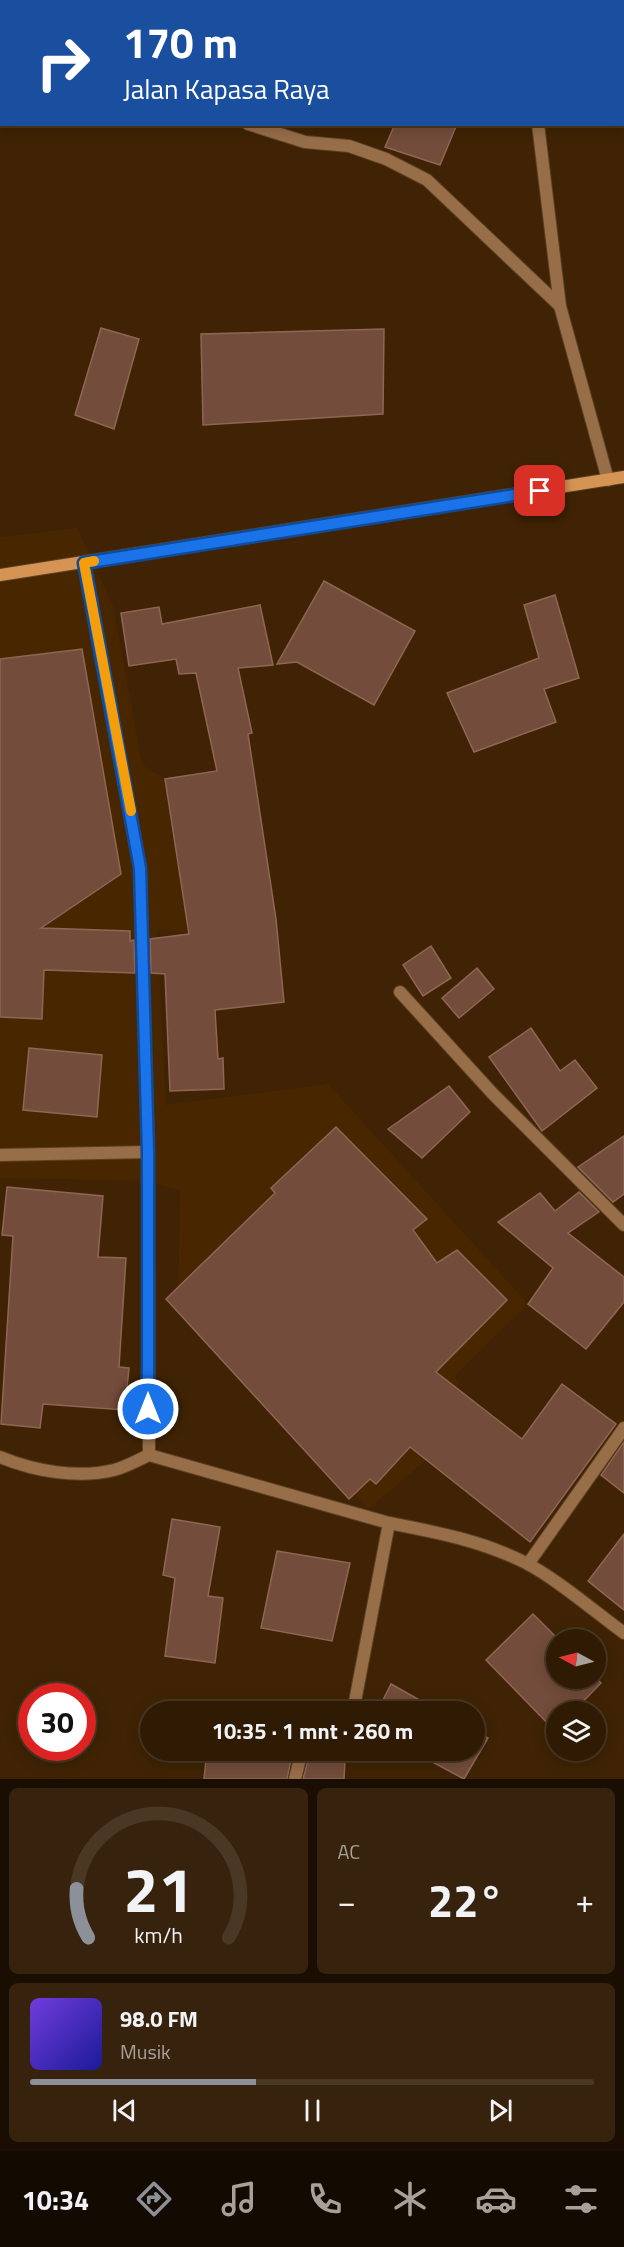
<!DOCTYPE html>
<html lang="id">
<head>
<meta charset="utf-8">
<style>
  :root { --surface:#2f1a03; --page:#37230d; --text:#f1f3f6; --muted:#a7a19a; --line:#4a3825; --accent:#8c9099 }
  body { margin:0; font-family:"Titillium Web",sans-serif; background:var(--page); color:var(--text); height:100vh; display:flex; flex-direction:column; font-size:22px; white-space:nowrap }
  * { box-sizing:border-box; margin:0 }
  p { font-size:20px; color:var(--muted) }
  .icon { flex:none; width:33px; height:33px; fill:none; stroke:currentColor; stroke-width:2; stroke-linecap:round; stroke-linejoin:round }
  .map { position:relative; height:1779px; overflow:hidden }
  .sheet { display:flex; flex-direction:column; gap:9px; padding:9px; background:#1a0e02; flex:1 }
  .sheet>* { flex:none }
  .top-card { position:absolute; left:0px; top:0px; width:624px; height:126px; box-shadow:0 3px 15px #0003,0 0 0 2px var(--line); background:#1a4fa0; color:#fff; overflow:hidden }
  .needle { width:39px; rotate:277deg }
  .buttons { position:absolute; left:546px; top:1629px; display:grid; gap:12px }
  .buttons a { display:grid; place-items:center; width:60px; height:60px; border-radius:50%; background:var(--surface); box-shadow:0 3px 15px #0003,0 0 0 2px var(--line); font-size:30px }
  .speed { position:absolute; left:18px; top:1683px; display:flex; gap:12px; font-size:30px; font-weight:700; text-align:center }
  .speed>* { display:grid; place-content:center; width:78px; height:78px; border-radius:50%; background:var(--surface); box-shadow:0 3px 15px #0003,0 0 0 2px var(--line); line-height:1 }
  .speed .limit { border:9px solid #d22; background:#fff; color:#111 }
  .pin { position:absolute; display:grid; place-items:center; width:51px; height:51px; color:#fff; margin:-26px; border-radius:12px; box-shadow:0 3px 9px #0006 }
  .me { position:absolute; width:66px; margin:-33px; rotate:0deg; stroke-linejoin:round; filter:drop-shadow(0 0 4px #0008) }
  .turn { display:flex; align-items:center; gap:21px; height:126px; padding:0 24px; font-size:27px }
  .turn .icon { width:78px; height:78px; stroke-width:2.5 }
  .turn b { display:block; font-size:42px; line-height:51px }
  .big { font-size:45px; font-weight:700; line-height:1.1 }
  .sheet .widget { flex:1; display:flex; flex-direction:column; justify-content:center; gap:9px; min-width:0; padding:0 21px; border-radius:9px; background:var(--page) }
  .sheet .dial { align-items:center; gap:0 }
  .dial svg { height:156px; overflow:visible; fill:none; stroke:var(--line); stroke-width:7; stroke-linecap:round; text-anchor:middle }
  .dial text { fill:var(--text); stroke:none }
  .song { display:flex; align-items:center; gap:18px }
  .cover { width:72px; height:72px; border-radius:9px; background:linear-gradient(135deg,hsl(260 70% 55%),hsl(240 70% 35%)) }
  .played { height:6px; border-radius:3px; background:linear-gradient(90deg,var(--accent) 40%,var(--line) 40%) }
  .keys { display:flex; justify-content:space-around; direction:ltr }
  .heat { display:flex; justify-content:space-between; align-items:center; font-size:33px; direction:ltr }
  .sheet .tiles { flex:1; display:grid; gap:9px; grid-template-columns:1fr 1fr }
  .widget:last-child { grid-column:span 2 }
  .trip { position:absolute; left:140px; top:1701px; width:345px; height:60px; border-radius:30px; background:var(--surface); box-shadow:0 3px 15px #0003,0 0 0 2px var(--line); font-weight:700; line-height:60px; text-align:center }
  .tab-bar { display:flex; height:96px; justify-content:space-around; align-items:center; background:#130a01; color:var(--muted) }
  .tab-bar .icon { width:42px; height:42px }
  .tab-bar .active { color:var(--accent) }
  .tab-bar b { font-size:27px; color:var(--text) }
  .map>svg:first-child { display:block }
</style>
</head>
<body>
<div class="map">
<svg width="624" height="1779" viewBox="0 0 624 1779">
  <rect width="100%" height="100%" fill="#3f2304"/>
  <!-- built -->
  <g fill="#482700">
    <path d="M0 0H35L2 2 0 133Z"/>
    <path d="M77 528 113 606 142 765 166 779 253 766 189 933 157 929 166 1105 328 1084 528 1304 455 1376 471 1421 369 1509 178 1313 180 1191 147 1181 0 1178V537Z"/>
  </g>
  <!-- building -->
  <g fill="#734c3b" stroke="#8f6654" stroke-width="1.5">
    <path d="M395 124H457L440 165 385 147Z"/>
    <path d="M101 328 139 339 114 429 75 415Z"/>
    <path d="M384 329 383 414 203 425 201 334Z"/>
    <path d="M324 581 415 631 374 705 297 662 277 664Z"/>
    <path d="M555 595 579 678 544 689 556 722 474 752 447 693 539 658 524 605Z"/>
    <path d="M260 605 273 665 238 668 252 733 248 734 276 919 284 1002 215 1010 218 1059 223 1058 224 1089 170 1091 165 974 151 973 150 939 189 934 165 779 217 771 196 673 179 674 176 659 129 666 121 613 159 607 162 624Z"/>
    <path d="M82 649 121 874 41 928 130 931V941L134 940 135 973 44 970 42 1019 0 1017V659Z"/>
    <path d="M431 946 451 978 423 996 403 965Z"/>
    <path d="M477 968 494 989 459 1018 442 998Z"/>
    <path d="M531 1028 560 1071 575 1060 597 1088 542 1131 489 1057Z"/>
    <path d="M29 1048 102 1055 97 1117 23 1110Z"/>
    <path d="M449 1086 470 1112 422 1158 388 1129Z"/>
    <path d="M336 1127 427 1219 413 1230 437 1263 457 1250 507 1300 436 1372 522 1439 562 1384 616 1424 530 1542 410 1447 376 1484 370 1479 349 1499 166 1299 275 1193 271 1188Z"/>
    <path d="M624 1136V1194L613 1202 578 1167Z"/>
    <path d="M7 1187 103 1196 98 1257 126 1258 119 1367 129 1368 125 1410 43 1404 40 1428 1 1424 13 1236 2 1235Z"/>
    <path d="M579 1192 599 1212 568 1233 624 1277V1302L586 1349 528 1304 553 1268 498 1222 540 1193 555 1211Z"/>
    <path d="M624 1442V1493L601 1475Z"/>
    <path d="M172 1519 220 1527 208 1596 223 1598 215 1663 165 1656 175 1578 163 1575Z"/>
    <path d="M624 1534V1610L588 1581Z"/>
    <path d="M277 1551 350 1563 332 1641 261 1628Z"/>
    <path d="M533 1614 559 1640 556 1678 596 1677 601 1683 573 1712H556V1732L486 1660Z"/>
    <path d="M391 1684 441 1712H377Z"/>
    <path d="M474 1730 488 1738 464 1779 410 1750H474Z"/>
    <path d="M207 1750H257L292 1755 287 1779H204Z"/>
    <path d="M309 1757 345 1761 344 1779H303Z"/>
  </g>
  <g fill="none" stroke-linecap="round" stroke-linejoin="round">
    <defs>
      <g id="lane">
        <path d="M58 0V2"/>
        <path d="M435 0 438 2"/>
        <path d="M573 2 574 0"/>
        <path d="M248 124 305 142 349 146 386 159 427 180 560 306 608 480"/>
        <path d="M538 124 560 306"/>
      </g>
      <g id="street">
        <path d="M84 563 140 868 148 1152 149 1455"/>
        <path d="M400 992 493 1094 624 1225"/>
        <path d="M0 1155 148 1152"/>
        <path d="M0 1457C34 1471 78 1479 114 1470 126 1467 138 1460 149 1455L389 1523 353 1712"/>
        <path d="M389 1523C436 1532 483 1541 526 1563 558 1580 594 1611 624 1633"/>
        <path d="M528 1564 624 1428"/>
        <path d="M295 1779 302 1750"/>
      </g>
      <path id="secondary" d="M0 575 624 477"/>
    </defs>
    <!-- lane casing -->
    <use href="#lane" stroke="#5b4124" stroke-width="14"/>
    <!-- street casing -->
    <use href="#street" stroke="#5b4124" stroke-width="14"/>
    <!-- secondary casing -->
    <use href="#secondary" stroke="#5b4124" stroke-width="14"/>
    <!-- lane -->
    <use href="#lane" stroke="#976e48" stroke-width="12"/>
    <!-- street -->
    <use href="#street" stroke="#976e48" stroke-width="12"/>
    <!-- secondary -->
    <use href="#secondary" stroke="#d59454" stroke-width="12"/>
  </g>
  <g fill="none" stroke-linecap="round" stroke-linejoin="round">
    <defs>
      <path id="route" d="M148 1409V1152L140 868 84 563 540 491"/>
    </defs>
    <!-- route casing -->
    <use href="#route" stroke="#114b97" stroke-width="15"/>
    <!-- route -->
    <use href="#route" stroke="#1a73e8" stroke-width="10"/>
    <!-- slow -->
    <path stroke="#f59e0b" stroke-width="10" d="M94 561 84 563 131 811"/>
  </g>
</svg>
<div class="buttons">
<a><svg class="needle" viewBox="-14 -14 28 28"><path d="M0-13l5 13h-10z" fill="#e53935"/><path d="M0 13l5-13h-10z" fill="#a7a19a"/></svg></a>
<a><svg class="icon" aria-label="layers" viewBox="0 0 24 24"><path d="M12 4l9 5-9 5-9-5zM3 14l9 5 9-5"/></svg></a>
</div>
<div class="speed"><div class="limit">30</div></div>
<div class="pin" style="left:540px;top:491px;background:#d93025"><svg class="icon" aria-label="arrive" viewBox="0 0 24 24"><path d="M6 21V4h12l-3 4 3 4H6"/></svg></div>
<svg class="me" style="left:148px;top:1409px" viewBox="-20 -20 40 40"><circle r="17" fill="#1a73e8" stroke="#fff" stroke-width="3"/><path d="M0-11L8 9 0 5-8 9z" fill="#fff"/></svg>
<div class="trip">10:35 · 1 mnt · 260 m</div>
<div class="top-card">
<div class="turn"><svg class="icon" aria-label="right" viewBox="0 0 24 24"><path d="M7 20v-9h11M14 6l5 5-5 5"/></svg><div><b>170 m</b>Jalan Kapasa Raya</div></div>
</div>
</div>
<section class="sheet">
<div class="tiles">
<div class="widget dial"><svg viewBox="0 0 100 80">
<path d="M14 69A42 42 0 1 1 86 69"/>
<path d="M14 69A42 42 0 0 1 8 44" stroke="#8c9099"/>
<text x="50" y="56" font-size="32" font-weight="700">21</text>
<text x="50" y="72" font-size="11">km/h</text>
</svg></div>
<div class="widget"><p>AC</p>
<div class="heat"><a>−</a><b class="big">22°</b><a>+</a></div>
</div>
<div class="widget">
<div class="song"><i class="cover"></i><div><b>98.0 FM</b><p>Musik</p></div></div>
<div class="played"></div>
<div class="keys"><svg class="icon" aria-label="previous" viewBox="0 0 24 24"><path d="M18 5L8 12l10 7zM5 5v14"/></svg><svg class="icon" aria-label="pause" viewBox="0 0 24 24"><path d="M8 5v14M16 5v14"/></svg><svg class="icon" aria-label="next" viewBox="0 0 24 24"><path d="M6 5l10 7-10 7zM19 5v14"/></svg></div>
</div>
</div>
</section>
<nav class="tab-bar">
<b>10:34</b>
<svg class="icon active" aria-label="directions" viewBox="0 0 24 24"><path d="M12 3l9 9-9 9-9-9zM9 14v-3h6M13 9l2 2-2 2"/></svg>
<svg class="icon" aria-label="music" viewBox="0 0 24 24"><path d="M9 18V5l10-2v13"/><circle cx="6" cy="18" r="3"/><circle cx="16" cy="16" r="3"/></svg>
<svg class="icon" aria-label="phone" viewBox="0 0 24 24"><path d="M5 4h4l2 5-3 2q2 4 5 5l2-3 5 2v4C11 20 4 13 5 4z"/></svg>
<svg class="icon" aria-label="climate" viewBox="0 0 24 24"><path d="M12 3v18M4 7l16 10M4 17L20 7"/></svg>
<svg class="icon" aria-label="car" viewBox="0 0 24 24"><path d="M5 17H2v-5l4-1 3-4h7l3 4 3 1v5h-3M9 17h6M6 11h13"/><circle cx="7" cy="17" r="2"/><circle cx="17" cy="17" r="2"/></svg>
<svg class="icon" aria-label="filters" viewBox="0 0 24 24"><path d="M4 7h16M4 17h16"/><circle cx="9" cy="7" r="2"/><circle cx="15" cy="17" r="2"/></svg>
</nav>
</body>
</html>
